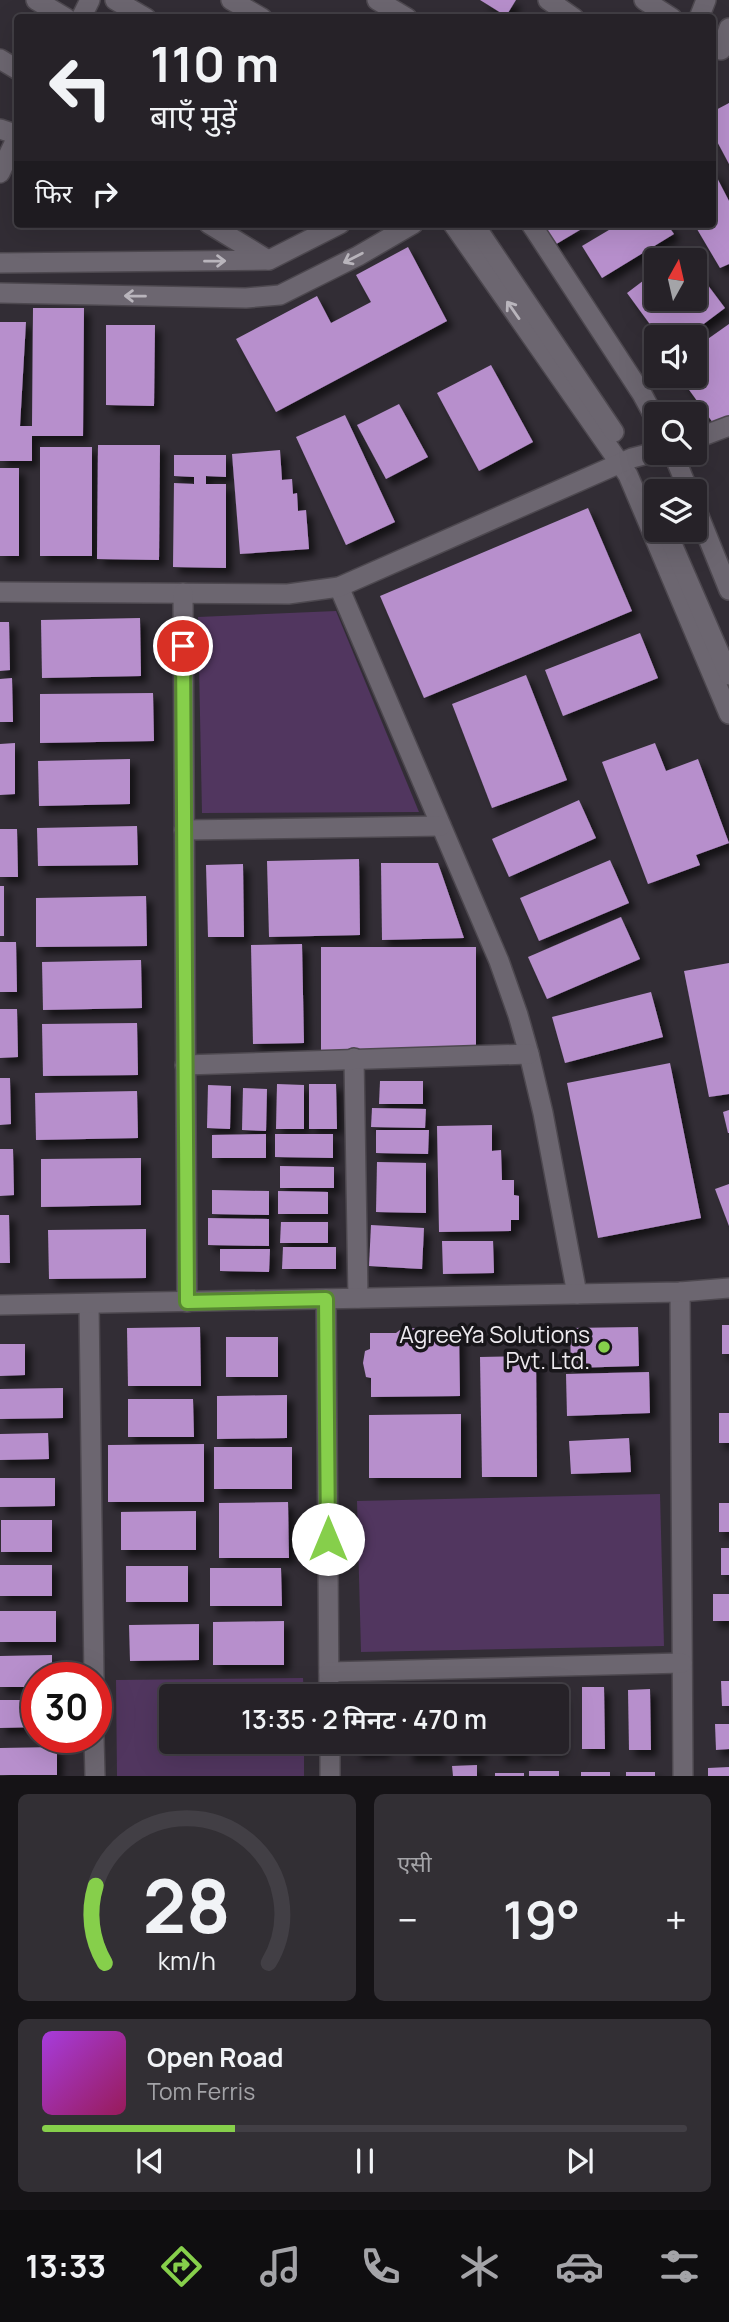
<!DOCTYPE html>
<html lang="hi">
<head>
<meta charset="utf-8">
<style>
  :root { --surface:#262228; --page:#322f34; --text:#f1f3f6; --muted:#a4a4a8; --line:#423f45; --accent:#86cf4b }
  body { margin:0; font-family:Manrope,"Noto Sans Devanagari",sans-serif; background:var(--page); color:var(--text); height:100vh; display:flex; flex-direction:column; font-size:26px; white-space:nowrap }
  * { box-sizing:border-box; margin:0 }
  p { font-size:23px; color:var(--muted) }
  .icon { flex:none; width:38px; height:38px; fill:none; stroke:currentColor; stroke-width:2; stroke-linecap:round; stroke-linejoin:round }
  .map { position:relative; height:1776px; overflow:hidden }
  .side { display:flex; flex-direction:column; gap:18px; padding:18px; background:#151316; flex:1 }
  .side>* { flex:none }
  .guide { position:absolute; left:14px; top:14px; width:702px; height:214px; border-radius:7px; box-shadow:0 7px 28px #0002,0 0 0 2px var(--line); background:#262228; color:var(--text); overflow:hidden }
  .needle { width:46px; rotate:8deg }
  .tools { position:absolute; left:644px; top:248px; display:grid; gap:14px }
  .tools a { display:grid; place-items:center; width:63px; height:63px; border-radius:7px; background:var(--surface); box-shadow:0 7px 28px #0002,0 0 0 2px var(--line); font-size:35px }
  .speed { position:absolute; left:21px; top:1662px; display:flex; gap:14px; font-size:35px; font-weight:700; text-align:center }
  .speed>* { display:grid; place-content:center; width:91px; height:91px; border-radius:50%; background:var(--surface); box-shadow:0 7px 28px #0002,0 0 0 2px var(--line); line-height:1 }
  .speed .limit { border:10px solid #d22; background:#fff; color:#111 }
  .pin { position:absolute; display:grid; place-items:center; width:60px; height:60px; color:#fff; margin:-30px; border:4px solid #fff; border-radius:50%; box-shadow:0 2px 7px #0007 }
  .me { position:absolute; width:77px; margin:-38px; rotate:0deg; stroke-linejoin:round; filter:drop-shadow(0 0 5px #0008) }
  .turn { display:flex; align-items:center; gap:24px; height:147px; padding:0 21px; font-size:32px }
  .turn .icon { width:91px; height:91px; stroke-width:2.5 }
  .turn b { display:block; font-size:49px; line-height:60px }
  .then { display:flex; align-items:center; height:66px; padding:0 21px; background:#0003; gap:14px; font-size:26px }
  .big { font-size:52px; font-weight:600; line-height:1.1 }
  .side .card { flex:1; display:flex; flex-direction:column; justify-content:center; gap:10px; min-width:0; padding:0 24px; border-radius:10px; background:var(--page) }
  .side .dial { align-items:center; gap:0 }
  .dial svg { height:182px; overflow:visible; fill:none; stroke:var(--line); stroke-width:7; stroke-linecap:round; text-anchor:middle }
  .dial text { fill:var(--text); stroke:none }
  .song { display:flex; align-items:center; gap:21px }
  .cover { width:84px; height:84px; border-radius:10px; background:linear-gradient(135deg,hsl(280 70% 55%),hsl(330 70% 35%)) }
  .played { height:7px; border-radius:4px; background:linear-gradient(90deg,var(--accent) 30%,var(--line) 30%) }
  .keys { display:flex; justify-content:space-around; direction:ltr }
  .heat { display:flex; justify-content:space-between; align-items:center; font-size:38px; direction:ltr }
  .side .tiles { flex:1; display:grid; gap:18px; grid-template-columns:1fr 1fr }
  .card:last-child { grid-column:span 2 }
  .trip { position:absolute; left:159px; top:1684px; width:410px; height:70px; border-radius:7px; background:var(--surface); box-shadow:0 7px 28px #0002,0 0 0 2px var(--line); font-weight:600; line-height:70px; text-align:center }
  .tab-bar { display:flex; height:112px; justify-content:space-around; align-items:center; background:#0f0e10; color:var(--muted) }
  .tab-bar .icon { width:49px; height:49px }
  .tab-bar .on { color:var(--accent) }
  .tab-bar b { font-size:32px; color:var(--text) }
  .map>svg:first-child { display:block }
</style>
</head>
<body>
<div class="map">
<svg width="729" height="1776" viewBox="0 0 729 1776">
  <defs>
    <filter id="shadow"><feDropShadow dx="6" dy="6" stdDeviation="3.5" flood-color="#0009"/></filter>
  </defs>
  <rect width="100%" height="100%" fill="#322d35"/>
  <!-- green -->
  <g fill="#51365f">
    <path d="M336 611 419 812 202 813 198 617Z"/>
    <path d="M660 1494 664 1646 361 1652 357 1501Z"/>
    <path d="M303 1678 304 1696H172V1741H304V1776H117L116 1680Z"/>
  </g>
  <!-- building -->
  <g fill="#b78fcc" filter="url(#shadow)">
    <path d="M480 0H516L506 16Z"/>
    <path d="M729 103V164L712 132V112Z"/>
    <path d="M712 168 729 201V264L720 268 694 224H712Z"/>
    <path d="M539 224H590L553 246Z"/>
    <path d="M619 224H667L674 234 602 278 582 246Z"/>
    <path d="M408 247 447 321 276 412 236 339 317 296 331 323 371 302 356 275Z"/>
    <path d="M683 252 689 261H671Z"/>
    <path d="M695 268 725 308 685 338H660L627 293 656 271V299H695Z"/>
    <path d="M33 308H84L83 436H32V461H0V322H26L20 426H32Z"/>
    <path d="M729 324V417L716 427 679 376H695V348Z"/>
    <path d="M106 325H155L154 406 106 405Z"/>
    <path d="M491 365 533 442 479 471 437 393Z"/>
    <path d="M399 404 428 457 386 479 357 425Z"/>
    <path d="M345 415 395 522 346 545 296 437Z"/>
    <path d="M98 445H160L159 560 97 559Z"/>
    <rect x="40" y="447" width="52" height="109"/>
    <path d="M280 450 282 480 292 479 293 494 297 493 298 511 306 510 309 549 240 554 232 454Z"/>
    <path d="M174 455H226V477L206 476V484H226V568L173 567 174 483 194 484V477L174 476Z"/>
    <rect x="0" y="468" width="19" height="88"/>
    <path d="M588 508 632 611 424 698 380 596Z"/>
    <path d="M140 618 141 676 42 678 41 620Z"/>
    <path d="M0 622H9L10 670 0 671Z"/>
    <path d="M640 633 658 678 563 716 545 670Z"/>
    <path d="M526 675 567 780 492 808 452 704Z"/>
    <path d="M12 678 13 722H0V679Z"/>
    <path d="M153 693 154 741 40 743V694Z"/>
    <path d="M15 743V794L0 795V744Z"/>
    <path d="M655 743 666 771 698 759 729 843 696 855 700 865 648 884 602 762Z"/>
    <path d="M130 759V804L39 806 38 761Z"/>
    <path d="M579 800 596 838 509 877 492 839Z"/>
    <path d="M137 826 138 865 38 866 37 828Z"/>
    <path d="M0 829H17L18 877H0Z"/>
    <path d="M359 859 360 935 269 937 267 861Z"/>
    <path d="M610 860 629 903 539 941 520 898Z"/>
    <path d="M381 863H438L464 938 382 940Z"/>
    <path d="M243 864 244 937H208L206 865Z"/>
    <rect x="0" y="886" width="4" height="50"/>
    <path d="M146 896 147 946 36 947V898Z"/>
    <path d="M621 917 640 959 547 999 528 957Z"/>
    <path d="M0 942H16L17 992H0Z"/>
    <path d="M302 944 304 1043 253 1044 251 945Z"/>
    <path d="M321 947H476V1050L321 1051Z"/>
    <path d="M141 960 142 1008 43 1010 42 962Z"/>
    <path d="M729 963V1094L709 1097 684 971Z"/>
    <path d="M651 992 663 1037 565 1063 552 1017Z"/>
    <path d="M0 1009H17L18 1057 0 1058Z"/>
    <path d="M137 1023 138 1075 43 1076 42 1024Z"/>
    <path d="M670 1063 701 1218 598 1238 567 1083Z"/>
    <path d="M0 1078H10L11 1124 0 1125Z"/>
    <path d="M380 1081H423V1104H379Z"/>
    <path d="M277 1084 304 1085V1129H276Z"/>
    <path d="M309 1084H336L337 1129H309Z"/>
    <path d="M208 1085 231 1086 230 1129 207 1128Z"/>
    <path d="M243 1088 267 1089 266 1131 242 1130Z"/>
    <path d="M137 1091 138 1138 36 1140 35 1093Z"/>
    <path d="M372 1108 426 1109 425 1128 371 1127Z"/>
    <path d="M729 1110V1133H728L723 1112Z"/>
    <path d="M492 1125V1151L501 1150 502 1180H514V1195L519 1196V1220H511V1231L439 1232 437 1126Z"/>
    <path d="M376 1130H429L428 1154 376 1153Z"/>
    <path d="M266 1134V1158H212V1135Z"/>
    <path d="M275 1134H333V1158L275 1157Z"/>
    <path d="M0 1149H13L14 1195 0 1196Z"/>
    <path d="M141 1158V1205L41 1207V1159Z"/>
    <path d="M377 1162 426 1163V1213L376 1212Z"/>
    <path d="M280 1166 334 1167V1188H280Z"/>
    <path d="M729 1184V1226L715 1189Z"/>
    <path d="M212 1190 269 1191V1215L212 1214Z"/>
    <path d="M278 1191 328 1192V1214H278Z"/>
    <path d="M0 1215H9L10 1263H0Z"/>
    <path d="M208 1218 269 1219V1246L208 1245Z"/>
    <path d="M281 1222H328V1243H280Z"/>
    <path d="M371 1225 424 1228 422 1269 369 1266Z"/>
    <path d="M146 1229V1278L49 1279 48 1230Z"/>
    <path d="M442 1241H493L494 1273 443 1274Z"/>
    <path d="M283 1247H336V1269H282Z"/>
    <path d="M220 1249H270L269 1272 220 1271Z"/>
    <rect x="722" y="1325" width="7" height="29"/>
    <path d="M200 1327 201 1386H128L127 1328Z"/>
    <path d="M638 1327 639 1366 571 1368 570 1328Z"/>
    <path d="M413 1328 434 1333H459L460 1396 371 1397V1378L366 1377 363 1363 365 1351 370 1349V1333H396L400 1330Z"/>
    <rect x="226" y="1337" width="52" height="40"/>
    <path d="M0 1344H25V1375L0 1376Z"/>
    <path d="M536 1356 537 1477H482L480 1357Z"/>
    <path d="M649 1372 650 1413 567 1416 566 1374Z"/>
    <path d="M63 1388V1418L0 1419V1389Z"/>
    <path d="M287 1395V1438L217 1439V1396Z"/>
    <path d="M128 1399H193L194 1437H128Z"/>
    <rect x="719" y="1413" width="10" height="30"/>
    <path d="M461 1414V1478H369V1415Z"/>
    <path d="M48 1433 49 1459 0 1460V1434Z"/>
    <path d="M629 1438 631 1472 571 1474 569 1441Z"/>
    <path d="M204 1444V1502H108V1445Z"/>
    <rect x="214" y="1447" width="78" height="42"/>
    <path d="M0 1478H55V1506L0 1507Z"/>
    <path d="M288 1502 289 1558H219V1503Z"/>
    <rect x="719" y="1503" width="10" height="29"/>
    <path d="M196 1511V1550H121V1512Z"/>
    <rect x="1" y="1520" width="51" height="32"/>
    <rect x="721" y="1548" width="8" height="27"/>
    <rect x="0" y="1565" width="52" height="31"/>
    <rect x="126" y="1566" width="62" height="36"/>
    <path d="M210 1568H281L282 1606H210Z"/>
    <rect x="713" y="1594" width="16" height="27"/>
    <rect x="0" y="1611" width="56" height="31"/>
    <path d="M284 1621V1665H213V1622Z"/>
    <path d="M199 1624V1660L130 1661 129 1625Z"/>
    <path d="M52 1655V1678H37V1687H0V1656Z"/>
    <path d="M721 1681H729V1706H722Z"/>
    <path d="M582 1687H604L605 1749H582Z"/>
    <path d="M650 1689 651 1750H629L628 1690Z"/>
    <rect x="450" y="1691" width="29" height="5"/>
    <path d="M522 1691V1696H498V1692Z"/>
    <path d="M556 1696H561V1750H534V1741H556Z"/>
    <path d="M0 1700H37V1727L0 1728Z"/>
    <path d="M715 1724H729V1749L716 1750Z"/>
    <path d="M355 1741H384V1752L355 1753Z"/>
    <path d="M407 1741H438L439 1756H407Z"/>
    <rect x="451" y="1741" width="29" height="15"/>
    <path d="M498 1741H523V1755H499Z"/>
    <path d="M57 1747V1775H0V1748Z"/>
    <path d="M477 1765V1776H453L452 1766Z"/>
    <path d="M729 1767V1776H708V1768Z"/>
    <rect x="529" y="1771" width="30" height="5"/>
    <rect x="581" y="1772" width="29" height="4"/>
    <rect x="626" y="1772" width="29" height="4"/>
    <rect x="495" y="1773" width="29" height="3"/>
  </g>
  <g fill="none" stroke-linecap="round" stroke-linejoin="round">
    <defs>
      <g id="minor">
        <path d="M36 0 66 18"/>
        <path d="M115 0 146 18"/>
        <path d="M231 0 262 18"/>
        <path d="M377 0 407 18"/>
        <path d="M548 0 574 18"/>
        <path d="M644 0 672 18"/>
        <path d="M81 18 90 0"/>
        <path d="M699 18 706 0"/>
        <path d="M721 50 729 28"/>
        <path d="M0 59 18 70"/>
        <path d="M0 129 18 135"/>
        <path d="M0 173 18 135"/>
        <path d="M209 224 268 260"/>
        <path d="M453 224 628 475 729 714"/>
        <path d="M474 224 614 432"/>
        <path d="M531 224 642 394 656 420"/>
        <path d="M0 263 269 260 340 224"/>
        <path d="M0 293 246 298 280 295 358 256 413 224"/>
        <path d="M695 439 729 426"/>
        <path d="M673 453 689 492"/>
        <path d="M695 506 729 590"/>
        <path d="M666 530 729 675"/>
        <path d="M339 587 499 961 518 1015 529 1054 543 1113 577 1294"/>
        <path d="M0 592 288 594 339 587 632 458 656 452"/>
        <path d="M183 593 187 1302"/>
        <path d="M184 830 441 826"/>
        <path d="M354 1058 358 1298"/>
        <path d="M185 1065 529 1054"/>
        <path d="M680 1292 683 1776"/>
        <path d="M326 1299 329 1696"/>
        <path d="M89 1304 94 1678"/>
        <path d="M0 1305 680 1292 729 1288"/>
        <path d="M329 1672 682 1663"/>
        <path d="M94 1738 95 1776"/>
        <path d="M330 1741V1776"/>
      </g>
    </defs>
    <!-- minor casing -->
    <use href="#minor" stroke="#4d484f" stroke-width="22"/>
    <!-- minor -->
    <use href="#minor" stroke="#6c6670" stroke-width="19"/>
  </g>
  <!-- one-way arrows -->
  <defs><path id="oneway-shaft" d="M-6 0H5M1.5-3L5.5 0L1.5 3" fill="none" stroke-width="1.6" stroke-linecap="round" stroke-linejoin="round" transform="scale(1.75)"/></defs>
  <g stroke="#b9b5bc">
    <use href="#oneway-shaft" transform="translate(353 258) rotate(153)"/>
    <use href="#oneway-shaft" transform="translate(215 261) rotate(-1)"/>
    <use href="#oneway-shaft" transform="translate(135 296) rotate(-179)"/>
    <use href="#oneway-shaft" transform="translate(513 310) rotate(-125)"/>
  </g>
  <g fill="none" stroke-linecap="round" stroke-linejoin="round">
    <defs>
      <path id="route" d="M183 646 187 1302 326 1299 328 1539"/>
    </defs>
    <!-- route casing -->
    <use href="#route" stroke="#578731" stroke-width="18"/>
    <!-- route -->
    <use href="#route" stroke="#86cf4b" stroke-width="12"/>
  </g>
  <!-- markers -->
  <circle fill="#86cf4b" stroke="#18161a" stroke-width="2.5" cx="604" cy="1347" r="7"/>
  <g text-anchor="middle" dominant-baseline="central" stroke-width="7" stroke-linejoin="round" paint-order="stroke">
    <!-- poi labels -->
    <g font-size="23" fill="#edeaef" stroke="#18161a" text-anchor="end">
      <text x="590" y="1334">AgreeYa Solutions<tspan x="590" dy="26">Pvt. Ltd.</tspan></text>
    </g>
  </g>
</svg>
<div class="tools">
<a><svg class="needle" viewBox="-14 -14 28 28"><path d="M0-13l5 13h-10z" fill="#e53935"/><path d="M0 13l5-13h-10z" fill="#a4a4a8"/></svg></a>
<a><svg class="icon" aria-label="sound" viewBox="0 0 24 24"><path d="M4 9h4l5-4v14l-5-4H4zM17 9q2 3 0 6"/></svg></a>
<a><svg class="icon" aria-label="search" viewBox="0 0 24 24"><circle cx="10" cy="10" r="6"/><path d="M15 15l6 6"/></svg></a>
<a><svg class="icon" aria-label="layers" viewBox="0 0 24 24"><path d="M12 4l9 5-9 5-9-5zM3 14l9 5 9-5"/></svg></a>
</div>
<div class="speed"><div class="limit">30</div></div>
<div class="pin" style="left:183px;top:646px;background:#d93025"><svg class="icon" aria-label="arrive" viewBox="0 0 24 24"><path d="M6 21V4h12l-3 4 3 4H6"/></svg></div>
<svg class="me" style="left:328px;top:1539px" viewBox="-20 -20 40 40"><circle r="19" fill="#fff"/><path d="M0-13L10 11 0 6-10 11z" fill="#86cf4b"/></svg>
<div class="trip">13:35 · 2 मिनट · 470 m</div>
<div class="guide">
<div class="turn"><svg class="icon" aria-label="left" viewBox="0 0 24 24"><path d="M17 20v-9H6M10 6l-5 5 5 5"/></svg><div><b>110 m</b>बाएँ मुड़ें</div></div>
<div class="then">फिर<svg class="icon" aria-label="right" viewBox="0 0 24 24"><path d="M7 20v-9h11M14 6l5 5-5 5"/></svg></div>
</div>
</div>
<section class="side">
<div class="tiles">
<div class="card dial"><svg viewBox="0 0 100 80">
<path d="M14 69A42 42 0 1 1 86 69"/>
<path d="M14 69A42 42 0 0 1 10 35" stroke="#86cf4b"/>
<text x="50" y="56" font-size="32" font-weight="700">28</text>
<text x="50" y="72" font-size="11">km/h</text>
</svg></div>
<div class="card"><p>एसी</p>
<div class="heat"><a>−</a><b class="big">19°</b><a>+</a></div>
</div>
<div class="card">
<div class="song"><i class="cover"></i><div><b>Open Road</b><p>Tom Ferris</p></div></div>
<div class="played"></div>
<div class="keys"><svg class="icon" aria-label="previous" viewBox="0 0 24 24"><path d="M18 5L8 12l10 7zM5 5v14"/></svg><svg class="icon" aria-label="pause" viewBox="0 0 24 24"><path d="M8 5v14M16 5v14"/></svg><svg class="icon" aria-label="next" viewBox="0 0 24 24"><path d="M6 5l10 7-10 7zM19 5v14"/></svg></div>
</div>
</div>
</section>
<nav class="tab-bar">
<b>13:33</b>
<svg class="icon on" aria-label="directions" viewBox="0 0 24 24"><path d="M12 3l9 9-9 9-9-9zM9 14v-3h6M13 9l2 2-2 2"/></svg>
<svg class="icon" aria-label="music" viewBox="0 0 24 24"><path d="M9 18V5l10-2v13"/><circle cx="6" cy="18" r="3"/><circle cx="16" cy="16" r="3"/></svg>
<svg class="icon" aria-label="phone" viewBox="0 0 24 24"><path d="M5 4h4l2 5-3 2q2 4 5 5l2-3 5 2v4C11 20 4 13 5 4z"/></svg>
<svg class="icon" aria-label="climate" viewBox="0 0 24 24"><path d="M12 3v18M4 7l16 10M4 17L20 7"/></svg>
<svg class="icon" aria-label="car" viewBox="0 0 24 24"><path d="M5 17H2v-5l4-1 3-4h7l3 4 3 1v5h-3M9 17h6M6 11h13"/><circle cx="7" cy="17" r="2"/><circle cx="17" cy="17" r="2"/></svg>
<svg class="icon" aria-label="filters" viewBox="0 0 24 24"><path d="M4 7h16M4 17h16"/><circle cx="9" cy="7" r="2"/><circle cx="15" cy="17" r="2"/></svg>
</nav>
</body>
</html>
